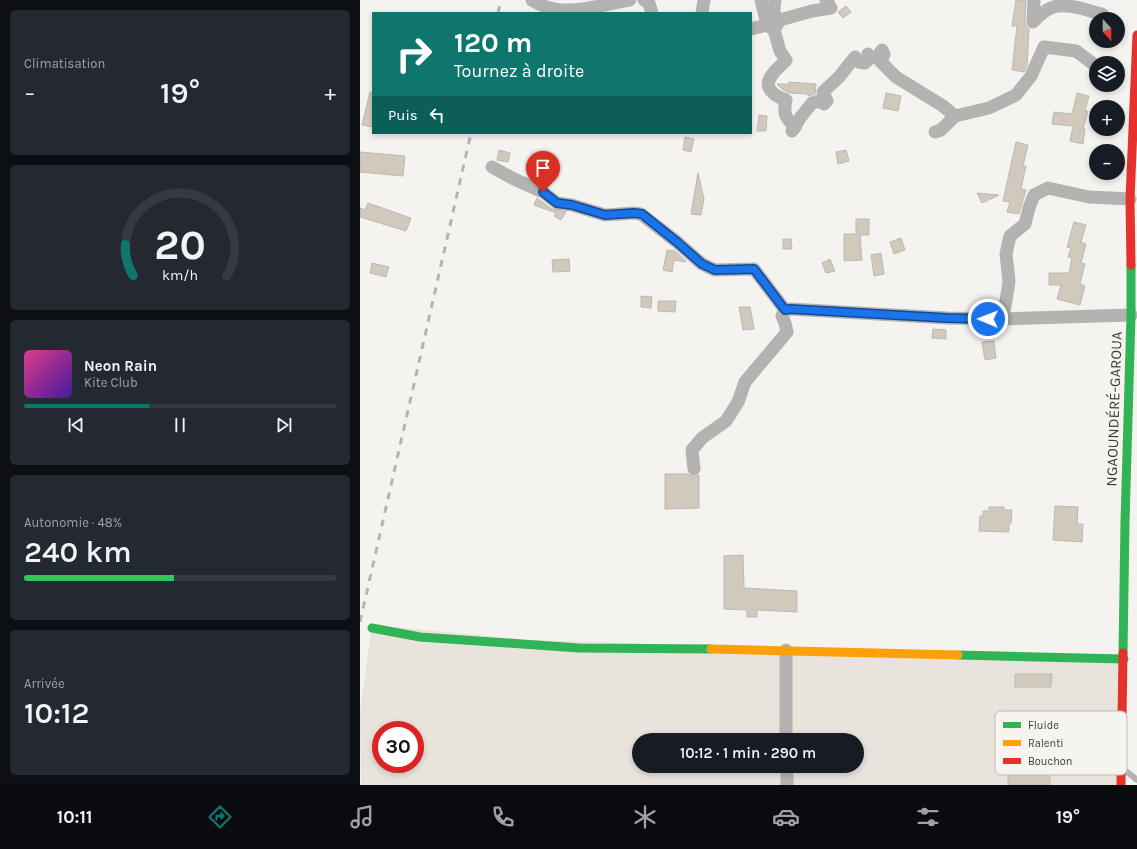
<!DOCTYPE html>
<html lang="fr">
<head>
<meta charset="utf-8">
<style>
  :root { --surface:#171b24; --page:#242831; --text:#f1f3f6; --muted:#9ea1a6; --line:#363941; --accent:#0f766e }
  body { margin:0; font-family:Karla,sans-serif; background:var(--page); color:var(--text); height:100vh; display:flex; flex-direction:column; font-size:15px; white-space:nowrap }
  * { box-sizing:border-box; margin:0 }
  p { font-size:13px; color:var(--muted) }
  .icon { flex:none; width:22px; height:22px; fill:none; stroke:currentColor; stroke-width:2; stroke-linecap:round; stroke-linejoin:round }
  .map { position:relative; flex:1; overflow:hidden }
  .panel { display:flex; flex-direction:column; gap:10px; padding:10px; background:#0d0f14; width:360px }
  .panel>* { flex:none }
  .top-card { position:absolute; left:12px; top:12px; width:380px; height:122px; border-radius:0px; box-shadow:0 2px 6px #0003; background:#0f766e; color:#fff; overflow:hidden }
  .needle { width:26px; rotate:159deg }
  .controls { position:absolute; left:729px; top:12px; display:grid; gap:8px }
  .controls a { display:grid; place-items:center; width:36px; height:36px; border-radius:50%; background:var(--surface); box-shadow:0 2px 6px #0003; font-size:20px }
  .speed { position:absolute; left:12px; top:721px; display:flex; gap:8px; font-size:20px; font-weight:700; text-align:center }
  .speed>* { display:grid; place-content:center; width:52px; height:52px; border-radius:50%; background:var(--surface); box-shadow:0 2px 6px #0003; line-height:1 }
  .speed .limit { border:6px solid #d22; background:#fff; color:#111 }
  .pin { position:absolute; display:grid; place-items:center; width:34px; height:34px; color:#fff; margin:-41px -17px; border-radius:50% 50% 50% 0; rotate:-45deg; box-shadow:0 0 4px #0007 }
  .pin .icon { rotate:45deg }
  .me { position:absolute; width:44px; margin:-22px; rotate:271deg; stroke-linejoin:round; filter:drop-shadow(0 0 3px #0008) }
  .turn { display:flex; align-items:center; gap:14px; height:84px; padding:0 16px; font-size:18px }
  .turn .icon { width:52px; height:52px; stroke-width:2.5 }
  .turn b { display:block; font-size:28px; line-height:34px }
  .then { display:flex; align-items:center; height:38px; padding:0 16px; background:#0003; gap:8px; font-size:15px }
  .big { font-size:30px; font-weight:600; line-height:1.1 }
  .panel .card { flex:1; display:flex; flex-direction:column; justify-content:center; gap:6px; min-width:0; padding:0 14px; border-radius:6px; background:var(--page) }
  .panel .dial { align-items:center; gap:0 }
  .dial svg { height:104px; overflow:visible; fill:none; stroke:var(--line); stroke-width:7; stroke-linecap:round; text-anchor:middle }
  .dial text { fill:var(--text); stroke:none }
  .song { display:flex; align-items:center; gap:12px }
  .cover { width:48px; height:48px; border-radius:6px; background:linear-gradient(135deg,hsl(330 70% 55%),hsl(260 70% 35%)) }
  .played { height:4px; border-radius:2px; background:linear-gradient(90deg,var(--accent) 40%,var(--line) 40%) }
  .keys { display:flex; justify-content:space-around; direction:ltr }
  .heat { display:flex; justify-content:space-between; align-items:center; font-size:22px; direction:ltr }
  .charge { height:6px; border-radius:3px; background:linear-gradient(90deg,#34c759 48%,var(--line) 0) }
  .trip { position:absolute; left:272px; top:733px; width:232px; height:40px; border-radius:20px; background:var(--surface); box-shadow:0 2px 6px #0003; font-weight:600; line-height:40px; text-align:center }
  .menu { display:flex; height:64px; justify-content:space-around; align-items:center; background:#090b0e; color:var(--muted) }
  .menu .icon { width:28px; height:28px }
  .menu .active { color:var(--accent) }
  .menu b { font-size:18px; color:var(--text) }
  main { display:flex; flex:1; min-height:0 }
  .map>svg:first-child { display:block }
</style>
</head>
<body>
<main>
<section class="panel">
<div class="card"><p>Climatisation</p>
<div class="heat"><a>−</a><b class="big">19°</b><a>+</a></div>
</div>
<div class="card dial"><svg viewBox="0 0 100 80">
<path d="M14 69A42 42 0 1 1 86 69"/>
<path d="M14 69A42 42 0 0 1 8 45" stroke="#0f766e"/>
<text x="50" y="56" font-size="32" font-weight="700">20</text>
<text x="50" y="72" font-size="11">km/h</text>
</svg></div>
<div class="card">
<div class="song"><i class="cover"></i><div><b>Neon Rain</b><p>Kite Club</p></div></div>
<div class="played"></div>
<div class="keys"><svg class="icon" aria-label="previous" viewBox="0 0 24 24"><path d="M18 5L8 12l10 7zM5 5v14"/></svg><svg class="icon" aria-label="pause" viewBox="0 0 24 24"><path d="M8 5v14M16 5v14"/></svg><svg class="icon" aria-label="next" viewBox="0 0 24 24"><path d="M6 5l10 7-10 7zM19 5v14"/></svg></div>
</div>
<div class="card"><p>Autonomie · 48%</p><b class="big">240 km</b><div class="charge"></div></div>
<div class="card"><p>Arrivée</p><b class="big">10:12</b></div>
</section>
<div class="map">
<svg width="777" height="785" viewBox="0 0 777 785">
  <rect width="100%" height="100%" fill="#f4f3f0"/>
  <!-- built -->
  <path fill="#e8e4dc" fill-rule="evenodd" d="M12 625 172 640 764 659 761 785H1L0 712ZM21 730H55V764H21ZM279 740H497V766H279Z"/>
  <!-- building -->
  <g fill="#d1cabc" stroke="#bab9b7">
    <path d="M656 0H666L665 22 666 26 669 29 667 66 664 72 652 70 657 26H652Z"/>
    <path d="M486 6 491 12 483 18 478 12Z"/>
    <path d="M429 82 456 84 455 94 448 96V94L429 93 422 89 417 84H429Z"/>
    <path d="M10 92 13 93V127L2 125Z"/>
    <path d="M526 93 541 96 538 111 523 108Z"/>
    <path d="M717 93 729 96 725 111H728L723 129H725L723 144 710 141 713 126 692 124 694 112 712 114Z"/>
    <path d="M399 115 407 116 406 131H397Z"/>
    <path d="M325 137 334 139 331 152 323 150Z"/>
    <path d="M656 142 668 145 663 166H666L661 189 666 190 659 214 647 212 650 202 643 201Z"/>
    <path d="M139 150 150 153 148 162 137 160Z"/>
    <path d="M486 150 489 161 478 164 476 152Z"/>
    <path d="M0 152 45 156 43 176 0 172Z"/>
    <path d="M338 173 344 199 341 215 331 214Z"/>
    <path d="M617 193 639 195 622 203Z"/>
    <path d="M177 198 192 209 206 212 201 220 194 216 196 213 174 205Z"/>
    <path d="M8 203 51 218 46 231 0 217V208L5 210Z"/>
    <path d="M496 219H509V235H500L502 260 484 261V234H496Z"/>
    <path d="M714 222 726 225 721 242 726 244 721 263 725 264 720 284 725 286 720 305 697 299 701 285H689V273H709L712 258 708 257 711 248 707 247Z"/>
    <path d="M541 238 545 250 534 254 530 242Z"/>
    <path d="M423 239H431L432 249H423Z"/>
    <path d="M307 250 315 251 326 261V262L314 260 312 272 303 270Z"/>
    <path d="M521 253 524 274 514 276 511 255Z"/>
    <path d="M209 259 210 271 193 272 192 260Z"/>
    <path d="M470 259 475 271 466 273 462 263Z"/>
    <path d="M12 263 29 267 26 277 10 273Z"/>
    <path d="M281 296 292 297 291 308 281 307Z"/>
    <path d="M298 301H316L315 312 298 311Z"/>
    <path d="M379 307H390L394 329 383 330Z"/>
    <path d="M573 329 586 330V339L572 338Z"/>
    <path d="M634 341 636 358 625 360 622 342Z"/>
    <path d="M305 474H328L334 477 339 475V508L305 509Z"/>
    <path d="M695 506 718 507 717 524H723L722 542 693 540Z"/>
    <path d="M629 507H644V510H652L651 524H649V532L619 531 620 516H623V511H629Z"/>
    <path d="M383 555 384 588 437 591V612L397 610V617H387V610L364 609V556Z"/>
    <path d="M655 674H692L691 687H655Z"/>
    <path d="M648 714 690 715V785H648Z"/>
  </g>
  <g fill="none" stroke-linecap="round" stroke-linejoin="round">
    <!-- lane -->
    <path stroke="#b4b3b2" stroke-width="6" d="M766 771 777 780"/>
    <!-- street -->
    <g stroke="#b4b3b2" stroke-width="13">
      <path d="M172 0C202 20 237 5 270 0"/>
      <path d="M284 0 289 3 292 13"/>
      <path d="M401 0 407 25 414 30 420 51 426 60C421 66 416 69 412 75 402 87 414 96 426 100 423 114 425 117 435 127L432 131"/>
      <path d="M415 0C414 9 412 15 420 20"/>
      <path d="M674 0 673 22C677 18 682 13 687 10 702 0 725 10 742 14"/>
      <path d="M342 13 344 0"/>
      <path d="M391 29 407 25"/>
      <path d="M414 30 420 20 452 11 471 8 466 0"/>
      <path d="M435 127 440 118 452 103 459 101 464 104 467 101 463 92 479 77 495 57 498 62 505 63 508 60V54L510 57 517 58 522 50 524 54 521 62 536 77 583 106 595 116 629 108 656 95 671 76 684 47 716 51 736 66"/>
      <path d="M575 132 581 130 595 116"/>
      <path d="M132 167 154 179 183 192 197 203 212 205 245 215 274 213 281 214 317 242 342 264 355 270 394 269 425 310"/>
      <path d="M642 319 646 301 649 281 646 254 650 236 665 224 669 208 674 195 688 188 729 197 770 199"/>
      <path d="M334 469 332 450 342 438 366 421 378 402 385 382 427 332 425 323 422 316 425 310 430 309 587 318 642 319 771 315"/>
      <path d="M426 740V650"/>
      <path d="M427 766V785"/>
    </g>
    <!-- fast -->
    <g stroke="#30b455" stroke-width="9">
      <path d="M12 628 60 637 219 648 351 649"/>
      <path d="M763 653 765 522 771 315V265"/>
      <path d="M598 655 764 659"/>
    </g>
    <!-- slow -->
    <path stroke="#ff9f0a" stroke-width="9" d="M351 649 598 655"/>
    <!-- jam -->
    <g stroke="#e5322d" stroke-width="9">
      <path d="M771 265 770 199 777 35"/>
      <path d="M761 785 763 653"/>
    </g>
    <!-- rail -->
    <g stroke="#b5b4b3" stroke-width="3" stroke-dasharray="7 7" stroke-linecap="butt">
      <path d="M138 13 141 0"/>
      <path d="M0 622 111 133"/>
    </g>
  </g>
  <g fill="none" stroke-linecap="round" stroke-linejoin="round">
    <defs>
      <path id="route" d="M183 192 197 203 212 205 245 215 274 213 282 214 317 242 342 264 355 270 394 269 425 310 430 309 587 318 628 319"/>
    </defs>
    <!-- route casing -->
    <use href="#route" stroke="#114b97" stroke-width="10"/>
    <!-- route -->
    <use href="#route" stroke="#1a73e8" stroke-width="7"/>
  </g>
  <g text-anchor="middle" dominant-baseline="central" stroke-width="4" stroke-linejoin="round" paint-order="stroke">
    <!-- street labels -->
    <g font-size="15" fill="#3b3a37" stroke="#f6f4ee">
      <text transform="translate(754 409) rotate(-88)">NGAOUNDÉRÉ-GAROUA</text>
    </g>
  </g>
  <!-- legend -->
  <rect x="635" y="711" width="132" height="64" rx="6" fill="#f6f4ee" stroke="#bebcb7" stroke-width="1"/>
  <rect x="643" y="722" width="18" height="6" fill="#30b455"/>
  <rect x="643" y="740" width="18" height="6" fill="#ff9f0a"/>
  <rect x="643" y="758" width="18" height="6" fill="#e5322d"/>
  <g font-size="11" fill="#3b3a37">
    <text x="668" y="729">Fluide</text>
    <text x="668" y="747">Ralenti</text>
    <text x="668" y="765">Bouchon</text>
  </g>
</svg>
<div class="controls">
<a><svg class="needle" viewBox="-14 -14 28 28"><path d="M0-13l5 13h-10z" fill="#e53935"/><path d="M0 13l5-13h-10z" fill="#9ea1a6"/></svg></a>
<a><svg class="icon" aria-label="layers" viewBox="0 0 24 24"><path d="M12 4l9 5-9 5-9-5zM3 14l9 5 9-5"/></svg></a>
<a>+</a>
<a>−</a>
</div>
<div class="speed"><div class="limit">30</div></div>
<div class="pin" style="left:183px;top:192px;background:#d93025"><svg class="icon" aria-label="arrive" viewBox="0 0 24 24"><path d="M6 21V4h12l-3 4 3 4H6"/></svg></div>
<svg class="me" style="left:628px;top:319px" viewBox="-20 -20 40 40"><circle r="17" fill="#1a73e8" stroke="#fff" stroke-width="3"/><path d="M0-11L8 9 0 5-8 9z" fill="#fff"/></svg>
<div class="trip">10:12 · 1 min · 290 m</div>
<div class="top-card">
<div class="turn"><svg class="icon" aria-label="right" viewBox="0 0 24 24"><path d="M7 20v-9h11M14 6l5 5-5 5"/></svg><div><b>120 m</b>Tournez à droite</div></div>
<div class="then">Puis<svg class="icon" aria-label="left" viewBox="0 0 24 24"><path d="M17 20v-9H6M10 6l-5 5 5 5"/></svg></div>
</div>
</div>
</main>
<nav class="menu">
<b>10:11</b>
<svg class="icon active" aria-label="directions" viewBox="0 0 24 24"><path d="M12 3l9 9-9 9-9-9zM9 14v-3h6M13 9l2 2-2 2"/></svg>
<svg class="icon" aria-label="music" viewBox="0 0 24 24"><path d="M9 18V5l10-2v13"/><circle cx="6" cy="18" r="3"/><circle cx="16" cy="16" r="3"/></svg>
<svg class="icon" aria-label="phone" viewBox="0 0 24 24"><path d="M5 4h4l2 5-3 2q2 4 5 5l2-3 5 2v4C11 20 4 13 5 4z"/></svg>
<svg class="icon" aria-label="climate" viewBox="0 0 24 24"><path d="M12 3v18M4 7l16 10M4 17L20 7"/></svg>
<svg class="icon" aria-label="car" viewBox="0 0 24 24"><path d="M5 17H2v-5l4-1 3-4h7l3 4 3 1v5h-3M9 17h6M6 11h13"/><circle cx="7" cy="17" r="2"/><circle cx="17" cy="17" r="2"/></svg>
<svg class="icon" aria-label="filters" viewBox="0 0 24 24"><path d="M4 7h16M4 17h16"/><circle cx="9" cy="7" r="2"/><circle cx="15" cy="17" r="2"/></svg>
<b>19°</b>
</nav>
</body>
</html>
